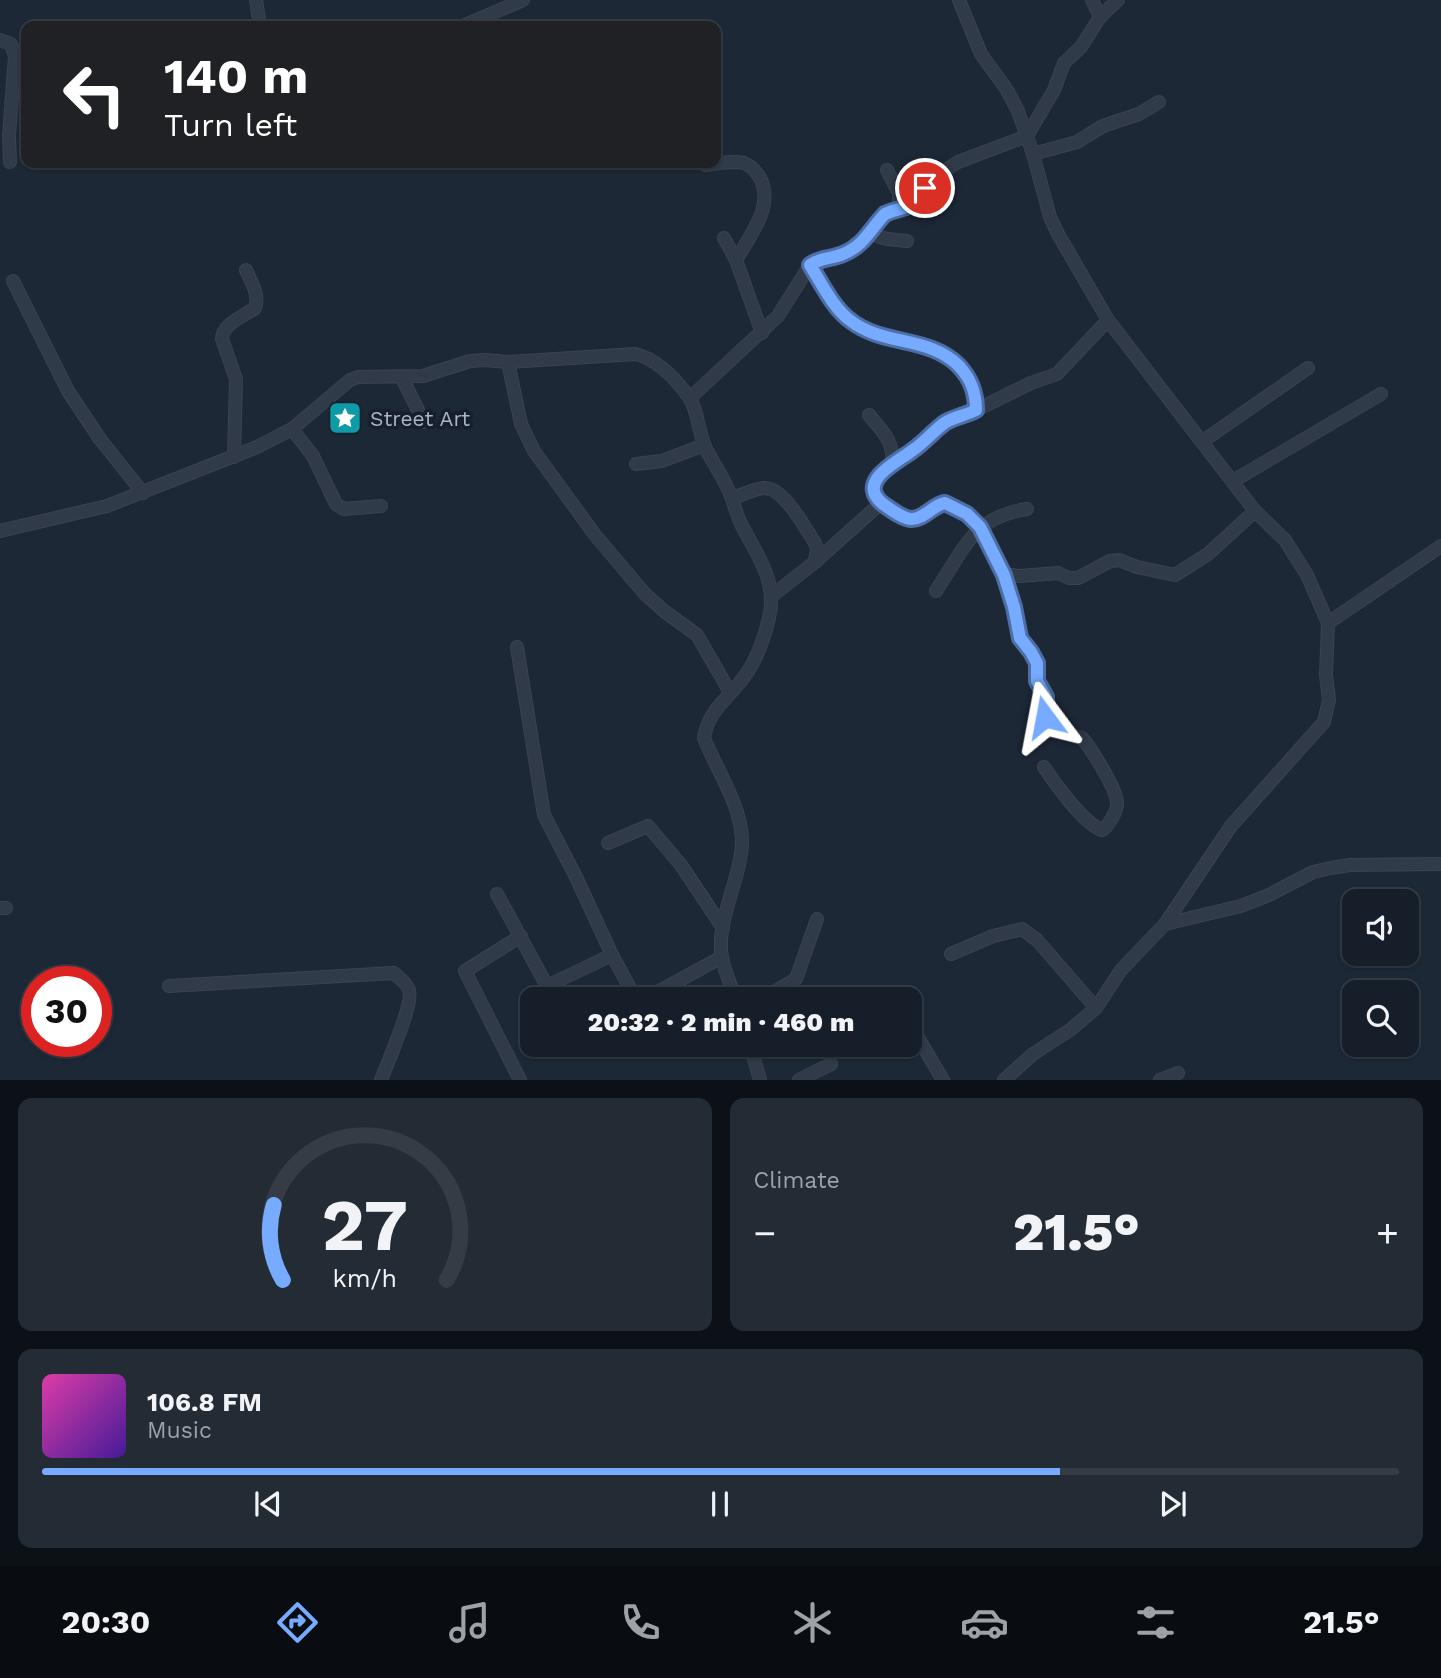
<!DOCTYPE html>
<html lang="en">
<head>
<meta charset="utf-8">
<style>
  :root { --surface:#161e29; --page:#232b35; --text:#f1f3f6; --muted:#9ea2a8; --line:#353c46; --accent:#76abff }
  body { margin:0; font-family:"Work Sans",sans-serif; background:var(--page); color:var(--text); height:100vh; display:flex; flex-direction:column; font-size:26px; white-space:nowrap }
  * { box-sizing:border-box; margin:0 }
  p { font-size:23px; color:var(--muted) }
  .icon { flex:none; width:38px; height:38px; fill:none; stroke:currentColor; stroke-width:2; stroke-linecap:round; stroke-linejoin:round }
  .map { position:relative; height:1080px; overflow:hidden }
  .side { display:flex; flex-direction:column; gap:18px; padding:18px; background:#0c1017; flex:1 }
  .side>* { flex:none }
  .hud { position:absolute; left:21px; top:21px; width:700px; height:147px; border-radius:14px; box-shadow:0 2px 5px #0004,0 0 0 2px var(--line); background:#202124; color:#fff; overflow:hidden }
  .buttons { position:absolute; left:1342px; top:889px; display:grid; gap:14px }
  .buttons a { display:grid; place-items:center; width:77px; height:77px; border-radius:14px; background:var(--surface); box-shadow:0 2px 5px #0004,0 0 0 2px var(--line); font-size:35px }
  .speed { position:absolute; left:21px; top:966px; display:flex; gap:14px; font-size:35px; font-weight:700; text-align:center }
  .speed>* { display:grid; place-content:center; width:91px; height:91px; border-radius:50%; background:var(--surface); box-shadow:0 2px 5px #0004,0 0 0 2px var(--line); line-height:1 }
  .speed .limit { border:10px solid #d22; background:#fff; color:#111 }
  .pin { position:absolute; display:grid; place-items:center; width:60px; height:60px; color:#fff; margin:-30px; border:4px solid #fff; border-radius:50%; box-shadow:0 2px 7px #0007 }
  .me { position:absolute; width:77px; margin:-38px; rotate:347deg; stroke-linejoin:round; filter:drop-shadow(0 0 5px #0008) }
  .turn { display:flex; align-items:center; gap:24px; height:147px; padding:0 28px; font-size:32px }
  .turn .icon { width:91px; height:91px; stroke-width:2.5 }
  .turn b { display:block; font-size:49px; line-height:60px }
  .big { font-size:52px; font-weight:800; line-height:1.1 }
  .side .widget { flex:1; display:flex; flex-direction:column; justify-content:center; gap:10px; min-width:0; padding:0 24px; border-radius:14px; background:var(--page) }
  .side .dial { align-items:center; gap:0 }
  .dial svg { height:182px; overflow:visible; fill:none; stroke:var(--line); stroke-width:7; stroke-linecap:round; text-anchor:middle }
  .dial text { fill:var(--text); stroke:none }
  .song { display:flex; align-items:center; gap:21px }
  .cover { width:84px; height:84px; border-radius:10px; background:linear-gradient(135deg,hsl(320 70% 55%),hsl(260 70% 35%)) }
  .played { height:7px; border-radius:4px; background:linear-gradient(90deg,var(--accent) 75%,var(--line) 75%) }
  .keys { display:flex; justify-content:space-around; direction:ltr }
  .heat { display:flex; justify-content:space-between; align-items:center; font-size:38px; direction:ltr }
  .side .tiles { flex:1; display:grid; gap:18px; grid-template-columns:1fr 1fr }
  .widget:last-child { grid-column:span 2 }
  .trip { position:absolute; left:520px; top:987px; width:402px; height:70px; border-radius:14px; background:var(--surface); box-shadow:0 2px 5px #0004,0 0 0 2px var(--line); font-weight:800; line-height:70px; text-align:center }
  .tabs { display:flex; height:112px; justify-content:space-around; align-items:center; background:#090c10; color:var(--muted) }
  .tabs .icon { width:49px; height:49px }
  .tabs .on { color:var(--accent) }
  .tabs b { font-size:32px; color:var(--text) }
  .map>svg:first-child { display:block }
</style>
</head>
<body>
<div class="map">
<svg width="1441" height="1080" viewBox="0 0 1441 1080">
  <rect width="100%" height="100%" fill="#1d2837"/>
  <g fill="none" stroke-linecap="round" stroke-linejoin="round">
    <defs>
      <g id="minor">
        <path d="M256 0 260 26"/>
        <path d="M959 0 981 54 1007 90 1018 111 1033 154 1050 217 1058 234 1108 320 1255 511 1285 540 1307 575 1328 623 1326 675 1329 700 1324 722 1231 826 1165 924"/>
        <path d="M1092 0 1100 17"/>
        <path d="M463 26 523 0"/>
        <path d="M0 40 11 44 15 56 9 136 10 162"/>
        <path d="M1033 154 1077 142 1103 126 1139 114 1159 102"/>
        <path d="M705 165C717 164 732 160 744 163 752 166 756 171 760 178 775 206 749 237 736 260"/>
        <path d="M887 170 899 193V210"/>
        <path d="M871 234 887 239 907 241"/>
        <path d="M724 238 736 260 762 333"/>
        <path d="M810 265C822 284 833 308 851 321 883 347 930 336 959 366 971 379 976 392 976 410"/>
        <path d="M13 281 68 391 100 439 143 493"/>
        <path d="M508 362 521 424 534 451 595 535 645 594 664 611 697 635 730 692"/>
        <path d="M402 378 424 422"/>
        <path d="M690 398 778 316 810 265C821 257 832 259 843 254 866 245 870 229 885 214L911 206 919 199 929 181 958 162 1027 136 1054 90 1064 63 1081 47 1100 17 1118 0"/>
        <path d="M869 415C882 431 895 442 892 464"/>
        <path d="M292 429 313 456 336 504 344 509 381 506"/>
        <path d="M1203 441 1308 368"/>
        <path d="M234 457 236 379 222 339C222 324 244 316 255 308 260 295 251 282 246 270"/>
        <path d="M636 464 662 461 704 445"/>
        <path d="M1233 481 1381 394"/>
        <path d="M732 498C742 495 754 489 764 488 784 487 805 528 815 543L817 549 815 562"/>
        <path d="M881 503 904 517 914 519 933 507 945 503 967 514 980 527 1004 574 1014 607 1020 638 1031 652 1037 663 1036 676 1038 686 1046 697 1045 717 1048 725 1060 732 1082 738C1091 748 1116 788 1117 802 1118 810 1108 827 1102 830 1084 824 1055 784 1044 767"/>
        <path d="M0 531 107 506 257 447 292 429 350 380 358 377 423 376 470 361 485 360 508 362 635 354C657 359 675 378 688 396 698 409 698 431 705 447 713 464 726 480 732 499 735 507 737 516 741 524 757 555 778 582 769 618 764 639 757 660 744 677 729 698 708 710 704 738 717 771 741 804 742 840 742 878 715 921 722 958 725 972 731 986 736 999"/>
        <path d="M1004 574 1020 576 1058 573 1069 578H1078L1110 561 1119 560 1137 567 1175 575 1208 554 1255 511"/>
        <path d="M936 591C964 549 973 517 1027 509"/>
        <path d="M773 595 815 562 881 503 875 490V481L878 476 892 464 914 450 945 423 966 415 1031 383 1057 374 1108 320"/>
        <path d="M1328 623 1441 546"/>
        <path d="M517 647 544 815 576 877 612 955 636 999"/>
        <path d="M608 843 648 826 681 865 723 928"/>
        <path d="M497 894 554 999"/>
        <path d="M0 908H6"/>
        <path d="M951 954 993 936 1022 929 1037 940 1096 1008"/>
        <path d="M169 986 394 973C399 978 407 983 409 990 414 1003 387 1064 381 1080"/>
        <path d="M547 986 612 955"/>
        <path d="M645 999 722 957"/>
        <path d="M762 999 796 979 817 919"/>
        <path d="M913 1029 943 1080"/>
        <path d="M750 1045 760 1080"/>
        <path d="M520 1080 465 971 521 936"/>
        <path d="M799 1080 831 1064"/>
        <path d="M1004 1080 1033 1054 1070 1030 1096 1008 1121 970 1165 924 1241 906 1269 895 1313 872 1331 868 1350 865 1441 864"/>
        <path d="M1160 1080 1178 1073"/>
      </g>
    </defs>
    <!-- minor casing -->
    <use href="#minor" stroke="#3a4351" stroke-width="14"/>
    <!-- minor -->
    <use href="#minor" stroke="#313a48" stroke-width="12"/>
  </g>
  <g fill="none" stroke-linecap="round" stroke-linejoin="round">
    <defs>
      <path id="route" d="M925 188C913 212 904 205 885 214 870 229 865 245 843 254 832 259 821 257 810 265 822 284 833 308 851 321 883 346 930 336 959 366 971 379 976 392 976 410 966 415 955 417 946 422 934 430 925 442 913 450 898 462 855 481 883 504 890 509 903 519 912 519 924 519 933 505 945 503L967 514 980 527 1004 575 1014 607 1020 638 1031 652 1037 663V681L1046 697 1045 717"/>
    </defs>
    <!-- route casing -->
    <use href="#route" stroke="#4d6fa6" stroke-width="18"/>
    <!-- route -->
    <use href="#route" stroke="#76abff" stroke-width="12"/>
  </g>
  <!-- icons -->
  <defs>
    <symbol id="sight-square" viewBox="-11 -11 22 22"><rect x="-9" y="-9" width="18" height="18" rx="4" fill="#0f9aa8" stroke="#171f2c"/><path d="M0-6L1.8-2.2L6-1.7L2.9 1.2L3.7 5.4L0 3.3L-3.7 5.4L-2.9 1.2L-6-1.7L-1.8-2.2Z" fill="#fff"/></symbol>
  </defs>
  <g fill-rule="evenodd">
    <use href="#sight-square" x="326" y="399" width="38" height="38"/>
  </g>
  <g text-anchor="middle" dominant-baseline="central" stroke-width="7" stroke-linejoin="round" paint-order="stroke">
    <!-- poi labels -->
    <g font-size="21" fill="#aab5c5" stroke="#171f2c" text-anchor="start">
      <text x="370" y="418">Street Art</text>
    </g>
  </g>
</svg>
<div class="buttons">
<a><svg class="icon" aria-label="sound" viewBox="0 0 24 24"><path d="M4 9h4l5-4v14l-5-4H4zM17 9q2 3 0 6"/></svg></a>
<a><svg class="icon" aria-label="search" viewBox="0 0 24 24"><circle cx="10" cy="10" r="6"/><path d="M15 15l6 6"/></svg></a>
</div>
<div class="speed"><div class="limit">30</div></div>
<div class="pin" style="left:925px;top:188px;background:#d93025"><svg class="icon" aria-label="arrive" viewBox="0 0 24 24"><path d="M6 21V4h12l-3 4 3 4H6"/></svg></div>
<svg class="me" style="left:1045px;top:717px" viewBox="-20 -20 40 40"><path d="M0-17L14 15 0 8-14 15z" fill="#76abff" stroke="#fff" stroke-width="4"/></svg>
<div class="trip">20:32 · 2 min · 460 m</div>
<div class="hud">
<div class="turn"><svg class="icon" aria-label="left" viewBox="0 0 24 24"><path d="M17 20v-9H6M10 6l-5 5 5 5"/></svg><div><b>140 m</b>Turn left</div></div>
</div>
</div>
<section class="side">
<div class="tiles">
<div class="widget dial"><svg viewBox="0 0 100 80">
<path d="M14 69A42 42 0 1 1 86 69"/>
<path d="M14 69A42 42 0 0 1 10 36" stroke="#76abff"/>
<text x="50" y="56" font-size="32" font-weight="700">27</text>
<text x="50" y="72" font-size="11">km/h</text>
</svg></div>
<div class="widget"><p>Climate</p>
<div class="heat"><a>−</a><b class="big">21.5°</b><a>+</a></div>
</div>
<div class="widget">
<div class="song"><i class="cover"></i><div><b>106.8 FM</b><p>Music</p></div></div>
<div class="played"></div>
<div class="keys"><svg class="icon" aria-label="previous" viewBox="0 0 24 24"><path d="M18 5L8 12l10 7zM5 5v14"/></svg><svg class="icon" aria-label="pause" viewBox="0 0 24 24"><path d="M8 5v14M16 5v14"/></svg><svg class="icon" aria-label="next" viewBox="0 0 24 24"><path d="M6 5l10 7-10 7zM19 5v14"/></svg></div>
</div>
</div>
</section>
<nav class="tabs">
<b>20:30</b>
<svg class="icon on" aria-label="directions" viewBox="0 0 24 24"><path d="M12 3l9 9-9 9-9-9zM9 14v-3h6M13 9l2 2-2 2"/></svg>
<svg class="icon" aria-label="music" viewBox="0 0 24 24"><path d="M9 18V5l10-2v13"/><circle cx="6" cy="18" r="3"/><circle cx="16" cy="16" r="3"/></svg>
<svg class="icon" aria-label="phone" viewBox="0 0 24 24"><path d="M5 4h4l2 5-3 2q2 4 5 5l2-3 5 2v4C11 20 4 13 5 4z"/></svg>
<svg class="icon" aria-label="climate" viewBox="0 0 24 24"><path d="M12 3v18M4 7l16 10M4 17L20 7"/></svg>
<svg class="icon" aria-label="car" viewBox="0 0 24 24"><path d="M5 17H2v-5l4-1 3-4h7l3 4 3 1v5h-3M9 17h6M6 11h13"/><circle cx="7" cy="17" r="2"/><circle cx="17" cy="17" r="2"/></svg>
<svg class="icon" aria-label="filters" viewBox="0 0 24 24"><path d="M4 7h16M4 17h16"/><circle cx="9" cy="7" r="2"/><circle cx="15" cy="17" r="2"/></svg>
<b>21.5°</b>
</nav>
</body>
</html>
